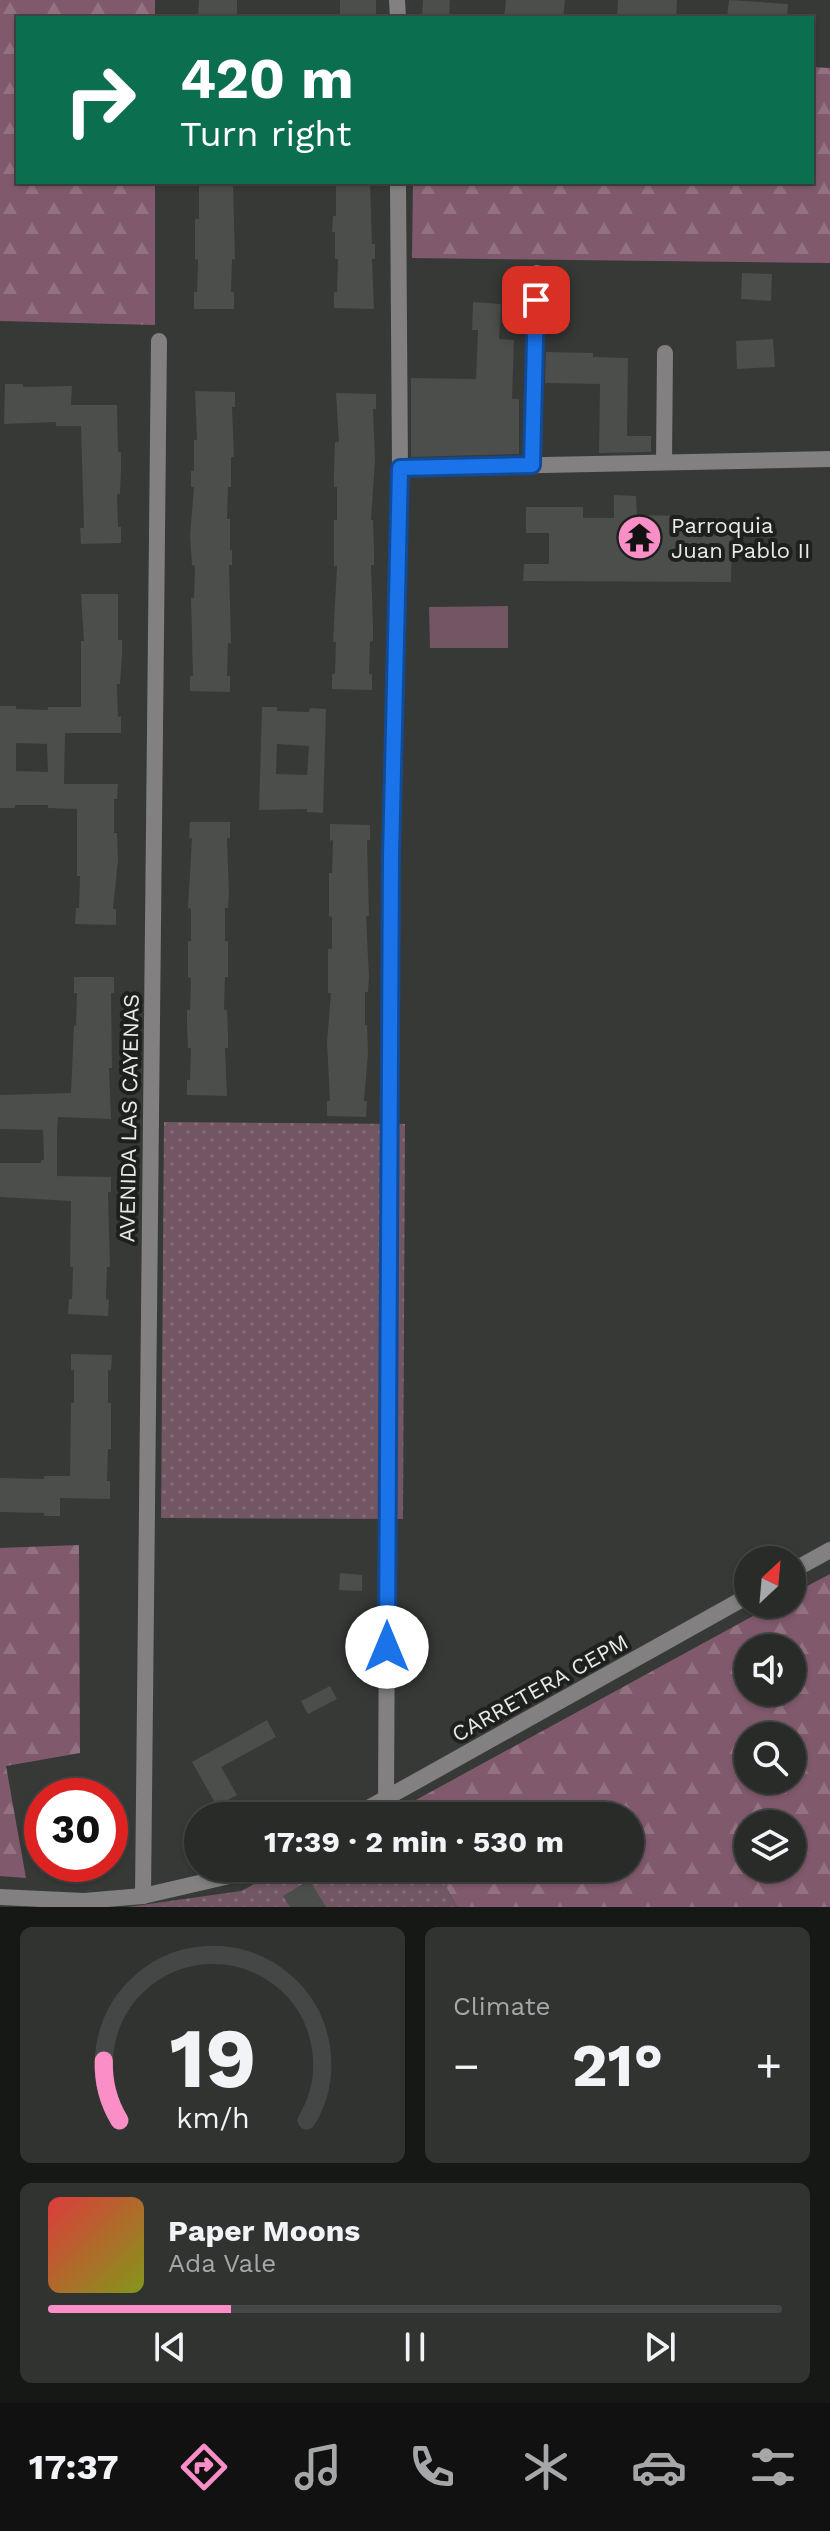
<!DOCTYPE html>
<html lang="en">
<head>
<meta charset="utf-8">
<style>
  :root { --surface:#282b28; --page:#303330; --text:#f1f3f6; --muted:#a5a7a8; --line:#444745; --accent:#fa8fc7 }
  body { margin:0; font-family:"Work Sans",sans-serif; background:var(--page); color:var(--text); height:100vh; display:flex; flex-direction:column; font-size:30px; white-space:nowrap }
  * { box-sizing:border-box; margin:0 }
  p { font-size:26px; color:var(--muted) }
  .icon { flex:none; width:44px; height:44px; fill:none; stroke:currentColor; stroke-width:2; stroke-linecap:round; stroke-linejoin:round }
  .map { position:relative; height:1907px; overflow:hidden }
  .drawer { display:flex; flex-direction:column; gap:20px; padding:20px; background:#161816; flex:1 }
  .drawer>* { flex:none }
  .hud { position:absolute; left:16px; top:16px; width:798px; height:168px; border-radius:0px; box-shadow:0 2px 6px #0004,0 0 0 2px var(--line); background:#0b6e4f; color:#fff; overflow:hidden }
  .needle { width:52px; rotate:26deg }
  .fabs { position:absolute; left:734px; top:1546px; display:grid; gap:16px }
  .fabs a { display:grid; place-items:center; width:72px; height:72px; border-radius:50%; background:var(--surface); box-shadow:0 2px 6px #0004,0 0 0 2px var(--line); font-size:40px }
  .speed { position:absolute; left:24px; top:1778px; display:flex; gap:16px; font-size:40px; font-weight:700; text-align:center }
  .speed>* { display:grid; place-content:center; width:104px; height:104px; border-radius:50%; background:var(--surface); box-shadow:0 2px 6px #0004,0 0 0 2px var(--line); line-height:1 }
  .speed .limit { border:12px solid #d22; background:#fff; color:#111 }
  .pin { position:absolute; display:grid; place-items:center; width:68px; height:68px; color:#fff; margin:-34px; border-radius:16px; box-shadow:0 4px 12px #0006 }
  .me { position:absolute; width:88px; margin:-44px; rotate:0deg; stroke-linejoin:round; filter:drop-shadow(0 0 6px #0008) }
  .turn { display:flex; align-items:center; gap:28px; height:168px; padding:0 32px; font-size:36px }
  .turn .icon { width:104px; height:104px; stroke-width:2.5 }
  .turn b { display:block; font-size:56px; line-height:68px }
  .big { font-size:60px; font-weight:700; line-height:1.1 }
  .drawer .tile { flex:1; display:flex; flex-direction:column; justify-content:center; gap:12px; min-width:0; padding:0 28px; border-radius:12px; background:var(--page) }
  .drawer .dial { align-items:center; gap:0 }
  .dial svg { height:208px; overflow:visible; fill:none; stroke:var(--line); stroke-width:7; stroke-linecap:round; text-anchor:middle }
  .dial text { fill:var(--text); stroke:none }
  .song { display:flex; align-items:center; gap:24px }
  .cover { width:96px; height:96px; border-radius:12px; background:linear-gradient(135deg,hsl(0 70% 55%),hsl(70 70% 35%)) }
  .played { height:8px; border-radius:4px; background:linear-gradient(90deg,var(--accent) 25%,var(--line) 25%) }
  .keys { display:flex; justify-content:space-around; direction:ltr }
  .heat { display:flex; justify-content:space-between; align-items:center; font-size:44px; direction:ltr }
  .drawer .tiles { flex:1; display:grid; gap:20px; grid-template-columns:1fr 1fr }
  .tile:last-child { grid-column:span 2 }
  .trip { position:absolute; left:184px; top:1802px; width:460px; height:80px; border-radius:40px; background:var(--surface); box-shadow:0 2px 6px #0004,0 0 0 2px var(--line); font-weight:700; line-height:80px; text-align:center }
  .tab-bar { display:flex; height:128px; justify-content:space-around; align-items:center; background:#101110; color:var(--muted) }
  .tab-bar .icon { width:56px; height:56px }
  .tab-bar .selected { color:var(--accent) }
  .tab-bar b { font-size:36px; color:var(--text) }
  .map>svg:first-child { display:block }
</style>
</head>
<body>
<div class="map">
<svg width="830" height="1907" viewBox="0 0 830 1907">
  <defs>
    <pattern id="grass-dots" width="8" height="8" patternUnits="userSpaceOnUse" patternTransform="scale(2)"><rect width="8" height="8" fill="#725663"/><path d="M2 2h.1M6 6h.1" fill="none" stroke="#866e79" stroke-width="1.8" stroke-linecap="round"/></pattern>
    <pattern id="forest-firs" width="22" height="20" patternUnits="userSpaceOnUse" patternTransform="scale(2)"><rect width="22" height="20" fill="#80596c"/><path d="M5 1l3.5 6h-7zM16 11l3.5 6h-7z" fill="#927181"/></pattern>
  </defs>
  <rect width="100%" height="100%" fill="#363936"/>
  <!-- grass -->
  <g fill="url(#grass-dots)">
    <path d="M164 1122 405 1124 403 1519 161 1518Z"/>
    <path d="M285 1868H436L457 1907H127L241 1891Z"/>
  </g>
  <!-- forest -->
  <g fill="url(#forest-firs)" fill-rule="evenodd">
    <path d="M0 0H155V18H18V182H155V325L0 321Z"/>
    <path d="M812 67 830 68V263L412 258 413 182H812Z"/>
    <path d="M79 1545 80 1753 6 1766 26 1878 0 1876V1548Z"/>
    <path d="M830 1574V1907H457L436 1868H630V1816H407L403 1807 775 1604H792V1594ZM748 1648H792V1692H748ZM748 1736H792V1780H748ZM748 1824H792V1868H748Z"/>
  </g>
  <!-- garden -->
  <path fill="#725663" d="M508 606V648H430L429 607Z"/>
  <!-- building -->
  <g fill="#4b4e4b" fill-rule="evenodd">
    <path d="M199 0H237V18H198Z"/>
    <rect x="340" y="0" width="36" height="18"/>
    <path d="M423 0H450L449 18H422Z"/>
    <path d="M506 0H565L563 18H504Z"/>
    <path d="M618 0H677L676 18H617Z"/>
    <path d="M729 0 788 4 787 18H727Z"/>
    <path d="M199 182H233L235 260 232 259 231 292H234V309H194V292H197L198 260 195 259V219H199Z"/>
    <path d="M336 182H370L372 244H375V259H372L374 309 334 308V292H337L338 259H335V232H332L333 216H336Z"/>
    <path d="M742 273 772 274 771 301 741 299Z"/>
    <path d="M473 302 501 304 499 339 514 340 512 399H519V454L411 457V378L476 379 478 330H472Z"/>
    <path d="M773 339 775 367 737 369 736 341Z"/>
    <path d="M546 352 593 353V357L628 358 627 436H651V452L599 453 600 384 545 383Z"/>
    <path d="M5 384H23V387L72 386 71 405H117L118 452H121V470L120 494H117L118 527H121V543L81 544 80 528H84L81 426H56V422L4 424Z"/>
    <path d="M195 391 235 392V407H232L234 457H231V487H228L227 519H230V550H232V565H229L231 644 228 643 227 676H230V692L190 691V676H193L191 598H194L195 566 192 565 190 536 194 487H191V471H194V440H197Z"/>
    <path d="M336 393 376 394V409H373L375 459 371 520H373L374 550V565H371L373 626V641L370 642 369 674H372V690L332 689V674H335L336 642H333L337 566H334V520H337V487H334V471L335 442H339Z"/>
    <path d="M614 495 636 496 637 515 682 516 683 521H732L731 582 523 581 524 564H549V533H526V507H583V518H614Z"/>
    <path d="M81 594H118V640H122V656L120 684H117L118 717 121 716V733H65L64 784H118L117 799H114V833H117L118 860 113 909H116V925L75 924 76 908H79L80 876H77V809L48 808V805H15V808H0V706H16V709L48 710V707H81V641H84ZM16 743 47 744 48 772 16 771Z"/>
    <path d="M262 707H277V711L309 712 310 708 326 709 323 813 307 812V809L259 810ZM277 744 309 746 307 775 276 774Z"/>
    <path d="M190 822H230V838H227L229 893 228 908H225V941H228V977H225L224 1010H227L228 1032V1048H225L227 1096 187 1095V1080H190L191 1048H188L187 1027V1010H190L191 978 188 977V941H191V909L188 908 192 838H189Z"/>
    <path d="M330 824 370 825V840H367L369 916H366L369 977 368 992H365V1025H367L368 1053 364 1101H367L366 1117 327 1116V1101H330L327 1042 331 993H328V949H332V917L329 916V873H332L333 840 330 841Z"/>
    <path d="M74 977H114V993H111L112 1068H109L111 1119 58 1117 57 1133V1176L111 1177V1192H108L110 1267H107L106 1299 109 1300 108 1316 68 1314 69 1299H72L73 1267H70L71 1201 0 1197V1163H41V1160H44L43 1130 0 1129V1095L71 1093 74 1025 76 1026 77 993H74Z"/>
    <path d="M71 1354 112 1355 111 1370H108V1403H111V1449H108L107 1481H110V1499L60 1498V1516H44V1513L0 1512V1478L44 1479V1476H70L71 1403H74V1370H71Z"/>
    <path d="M340 1573 362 1575V1591L339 1590Z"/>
    <path d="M330 1686 337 1699 308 1714 301 1701Z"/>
    <path d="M267 1720 276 1737 221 1767 237 1795 217 1806 192 1762Z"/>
    <path d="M309 1880 326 1907H290L283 1896Z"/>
  </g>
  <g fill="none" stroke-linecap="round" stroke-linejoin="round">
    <!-- minor -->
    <g stroke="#828081" stroke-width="16">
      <path d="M397 0 398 18"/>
      <path d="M664 462 665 353"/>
      <path d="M532 465 537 273"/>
      <path d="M400 468 830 459"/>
      <path d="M792 1571 830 1550"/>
      <path d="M386 1800 391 856 400 468 398 182"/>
      <path d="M354 1816 748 1596"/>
      <path d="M143 1896 159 341"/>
      <path d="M0 1897 84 1901 143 1896 238 1874 250 1868"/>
    </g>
  </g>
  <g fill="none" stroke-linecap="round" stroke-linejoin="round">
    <defs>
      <path id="route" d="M387 1647 391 856 400 468 532 465 536 300"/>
    </defs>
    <!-- route casing -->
    <use href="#route" stroke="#114b97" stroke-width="20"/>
    <!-- route -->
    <use href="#route" stroke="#1a73e8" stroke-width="14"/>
  </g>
  <!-- icons -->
  <defs>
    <symbol id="temple-disc" viewBox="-11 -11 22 22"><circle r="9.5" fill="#fa8fc7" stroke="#1e201e"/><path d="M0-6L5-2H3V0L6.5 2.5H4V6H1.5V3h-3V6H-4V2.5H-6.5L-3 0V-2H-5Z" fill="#111"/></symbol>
  </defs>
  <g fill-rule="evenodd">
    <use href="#temple-disc" x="614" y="512" width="51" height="51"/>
  </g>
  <g text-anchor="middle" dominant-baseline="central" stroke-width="8" stroke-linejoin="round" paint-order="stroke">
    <!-- poi labels -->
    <g font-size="22" fill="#e8eae8" stroke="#1e201e" text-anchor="start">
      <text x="671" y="525">Parroquia<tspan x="671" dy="25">Juan Pablo II</tspan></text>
    </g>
    <!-- street labels -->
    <g font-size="22" fill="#e8eae8" stroke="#1e201e">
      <text transform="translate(129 1118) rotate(-89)">AVENIDA LAS CAYENAS</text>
      <text transform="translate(540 1688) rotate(-29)">CARRETERA CEPM</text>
    </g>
  </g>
</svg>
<div class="fabs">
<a><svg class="needle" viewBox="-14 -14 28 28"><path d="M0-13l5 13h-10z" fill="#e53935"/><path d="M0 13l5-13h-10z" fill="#a5a7a8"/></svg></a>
<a><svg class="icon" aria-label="sound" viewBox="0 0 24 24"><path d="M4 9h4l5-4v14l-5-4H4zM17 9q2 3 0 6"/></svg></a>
<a><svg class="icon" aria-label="search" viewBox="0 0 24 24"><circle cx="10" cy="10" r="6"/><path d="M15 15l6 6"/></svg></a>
<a><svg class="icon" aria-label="layers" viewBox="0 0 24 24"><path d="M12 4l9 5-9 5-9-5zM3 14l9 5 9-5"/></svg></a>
</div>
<div class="speed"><div class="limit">30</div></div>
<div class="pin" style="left:536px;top:300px;background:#d93025"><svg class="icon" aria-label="arrive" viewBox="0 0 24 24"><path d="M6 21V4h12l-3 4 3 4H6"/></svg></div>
<svg class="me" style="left:387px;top:1647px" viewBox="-20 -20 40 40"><circle r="19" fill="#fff"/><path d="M0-13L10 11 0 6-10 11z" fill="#1a73e8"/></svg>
<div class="trip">17:39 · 2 min · 530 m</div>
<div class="hud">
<div class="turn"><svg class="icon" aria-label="right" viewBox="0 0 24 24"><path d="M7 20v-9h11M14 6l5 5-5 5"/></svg><div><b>420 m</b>Turn right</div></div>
</div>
</div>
<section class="drawer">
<div class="tiles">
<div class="tile dial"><svg viewBox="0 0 100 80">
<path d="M14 69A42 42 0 1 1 86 69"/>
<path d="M14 69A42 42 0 0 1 8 46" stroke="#fa8fc7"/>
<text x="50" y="56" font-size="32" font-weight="700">19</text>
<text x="50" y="72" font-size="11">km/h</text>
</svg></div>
<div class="tile"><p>Climate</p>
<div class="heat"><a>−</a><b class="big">21°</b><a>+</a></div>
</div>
<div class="tile">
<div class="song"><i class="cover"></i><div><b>Paper Moons</b><p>Ada Vale</p></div></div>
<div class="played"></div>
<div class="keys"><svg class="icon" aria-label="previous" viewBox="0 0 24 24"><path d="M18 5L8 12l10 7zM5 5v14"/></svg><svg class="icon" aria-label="pause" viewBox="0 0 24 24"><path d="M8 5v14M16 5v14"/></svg><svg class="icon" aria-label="next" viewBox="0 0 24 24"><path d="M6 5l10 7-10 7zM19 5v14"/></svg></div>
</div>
</div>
</section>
<nav class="tab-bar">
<b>17:37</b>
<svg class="icon selected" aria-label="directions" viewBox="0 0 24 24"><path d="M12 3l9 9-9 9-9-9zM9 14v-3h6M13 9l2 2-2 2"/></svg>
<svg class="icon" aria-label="music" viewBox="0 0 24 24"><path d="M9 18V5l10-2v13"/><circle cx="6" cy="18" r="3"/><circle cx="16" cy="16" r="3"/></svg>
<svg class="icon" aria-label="phone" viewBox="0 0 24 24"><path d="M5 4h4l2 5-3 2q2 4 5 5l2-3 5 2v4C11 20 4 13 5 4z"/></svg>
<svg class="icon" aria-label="climate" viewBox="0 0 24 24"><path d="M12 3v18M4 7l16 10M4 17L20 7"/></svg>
<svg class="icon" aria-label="car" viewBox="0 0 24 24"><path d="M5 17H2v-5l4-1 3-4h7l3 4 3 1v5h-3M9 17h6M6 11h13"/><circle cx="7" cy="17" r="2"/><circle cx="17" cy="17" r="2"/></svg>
<svg class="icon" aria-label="filters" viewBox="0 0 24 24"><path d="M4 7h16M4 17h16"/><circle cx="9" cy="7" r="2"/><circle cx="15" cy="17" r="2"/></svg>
</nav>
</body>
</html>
